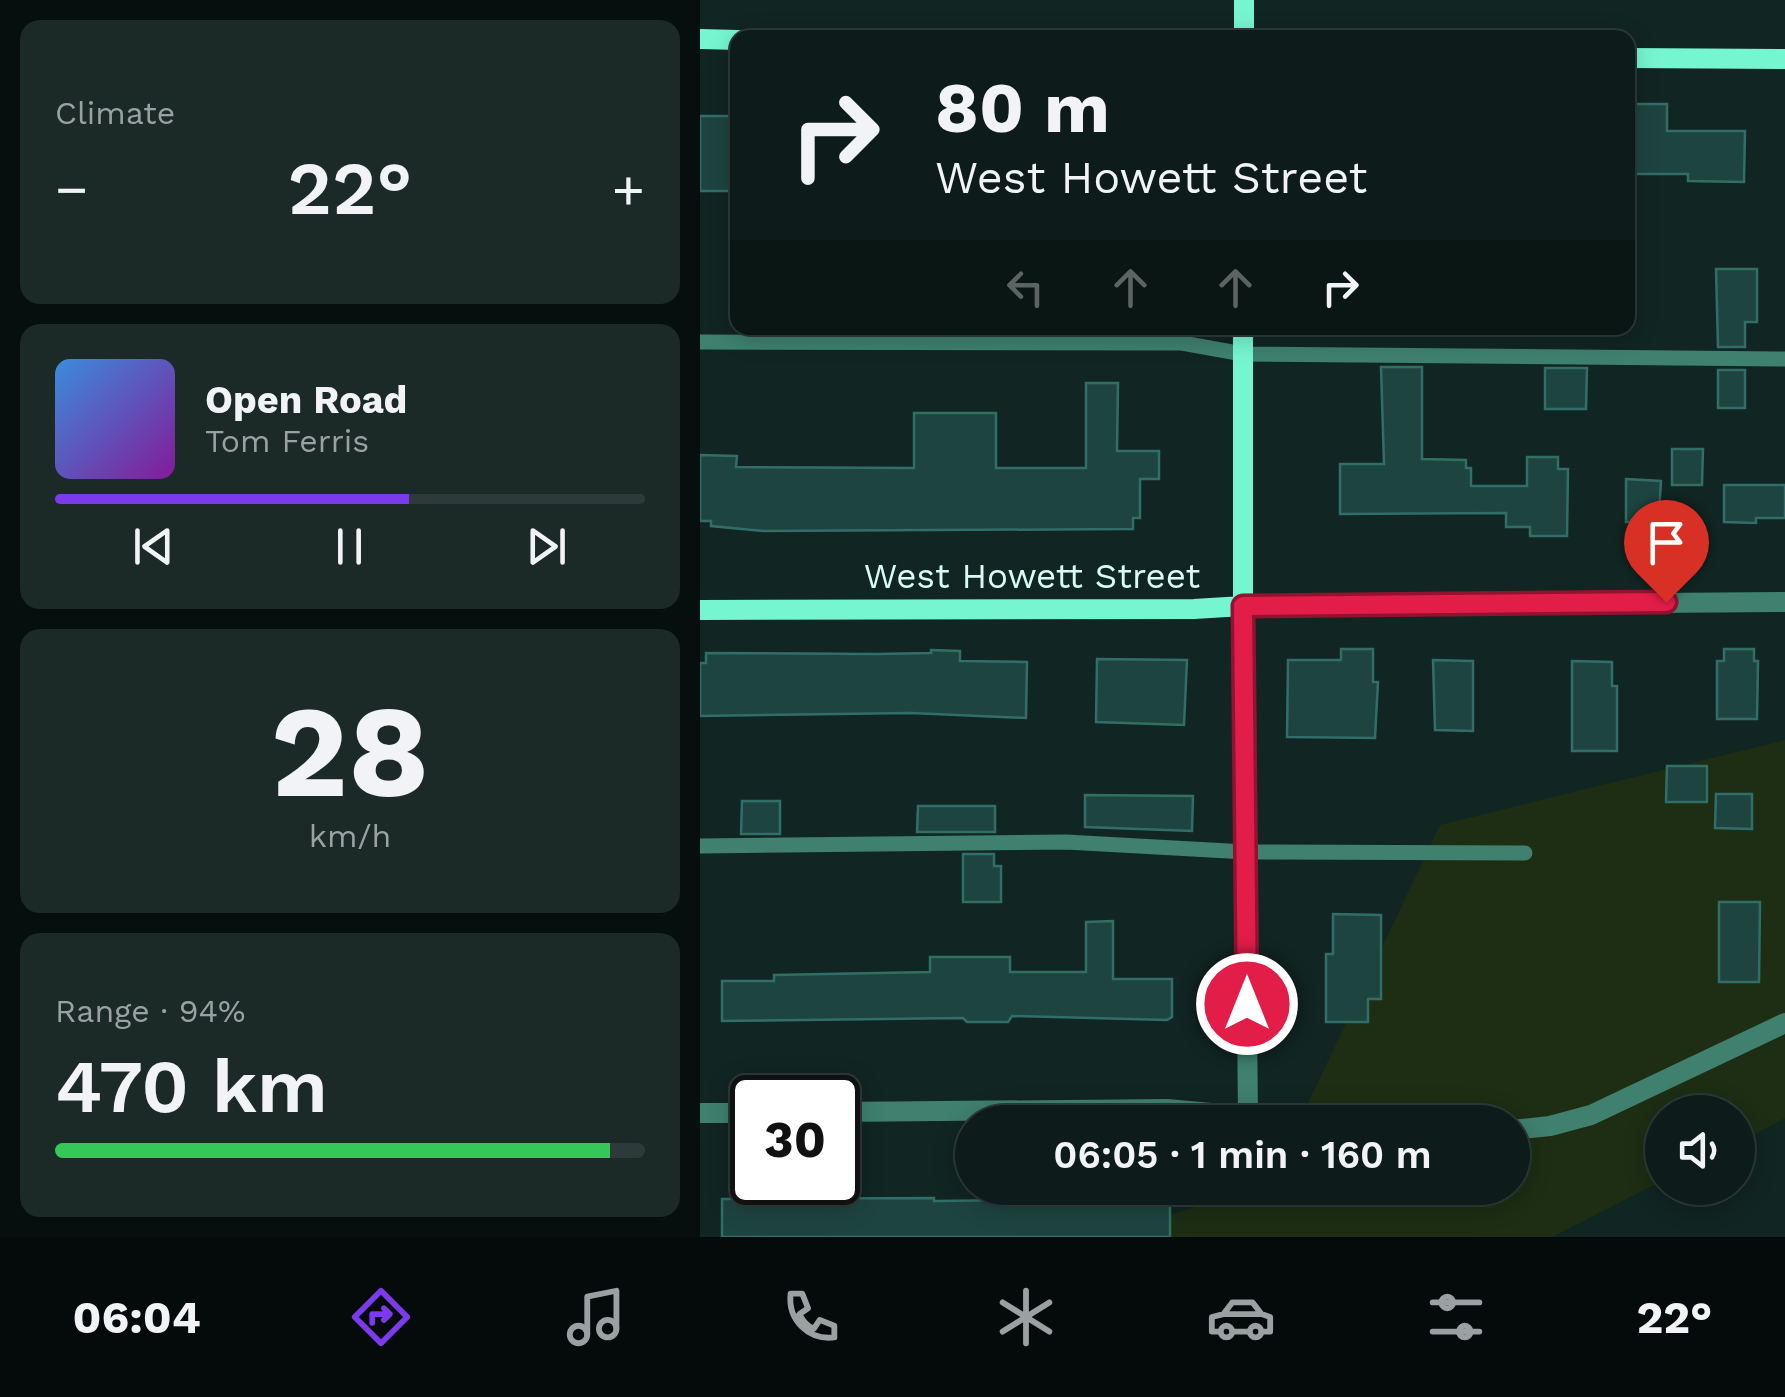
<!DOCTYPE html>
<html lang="en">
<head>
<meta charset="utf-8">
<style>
  :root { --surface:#0d1c1a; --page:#1b2927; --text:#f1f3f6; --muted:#9aa1a2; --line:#2d3a39; --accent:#7c3aed }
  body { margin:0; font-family:"Work Sans",sans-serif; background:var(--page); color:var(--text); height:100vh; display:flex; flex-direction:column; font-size:38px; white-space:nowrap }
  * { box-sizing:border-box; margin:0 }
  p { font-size:32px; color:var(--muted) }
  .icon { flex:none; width:55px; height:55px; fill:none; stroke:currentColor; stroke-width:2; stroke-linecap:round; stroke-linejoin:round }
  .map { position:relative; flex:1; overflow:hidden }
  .drawer { display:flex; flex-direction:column; gap:20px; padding:20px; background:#070f0e; width:700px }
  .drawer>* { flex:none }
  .banner { position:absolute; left:30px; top:30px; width:905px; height:305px; border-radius:20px; box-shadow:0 5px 25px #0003,0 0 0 2px var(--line); background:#0d1c1a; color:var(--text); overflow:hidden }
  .buttons { position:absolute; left:945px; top:1095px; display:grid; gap:20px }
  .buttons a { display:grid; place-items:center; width:110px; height:110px; border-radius:50%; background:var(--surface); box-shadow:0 5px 25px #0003,0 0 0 2px var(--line); font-size:50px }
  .speed { position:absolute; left:30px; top:1075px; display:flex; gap:20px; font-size:50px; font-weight:700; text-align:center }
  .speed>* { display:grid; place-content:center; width:130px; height:130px; border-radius:50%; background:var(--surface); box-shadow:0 5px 25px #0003,0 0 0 2px var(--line); line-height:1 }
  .speed .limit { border:5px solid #111; border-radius:15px; background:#fff; color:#111 }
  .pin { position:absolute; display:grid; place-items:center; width:85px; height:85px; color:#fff; margin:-102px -42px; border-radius:50% 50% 50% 0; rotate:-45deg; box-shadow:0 0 10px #0007 }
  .pin .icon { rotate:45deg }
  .me { position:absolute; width:110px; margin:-55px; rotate:0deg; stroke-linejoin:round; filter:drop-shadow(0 0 8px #0008) }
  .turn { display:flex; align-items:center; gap:35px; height:210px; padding:0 40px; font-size:45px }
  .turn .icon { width:130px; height:130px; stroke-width:2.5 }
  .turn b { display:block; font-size:70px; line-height:85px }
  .lanes { display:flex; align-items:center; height:95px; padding:0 40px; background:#0003; justify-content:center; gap:50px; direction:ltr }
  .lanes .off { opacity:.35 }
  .big { font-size:75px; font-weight:600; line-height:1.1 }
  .drawer .widget { flex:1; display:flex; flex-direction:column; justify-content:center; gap:15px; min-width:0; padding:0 35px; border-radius:20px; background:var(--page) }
  .drawer .dial { align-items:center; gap:0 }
  .dial b { font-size:130px; line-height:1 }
  .song { display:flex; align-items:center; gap:30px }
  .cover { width:120px; height:120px; border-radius:15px; background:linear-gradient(135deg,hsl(210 70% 55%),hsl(290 70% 35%)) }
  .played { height:10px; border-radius:5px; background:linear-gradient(90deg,var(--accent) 60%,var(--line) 60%) }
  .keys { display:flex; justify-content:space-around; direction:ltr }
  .heat { display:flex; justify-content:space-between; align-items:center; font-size:55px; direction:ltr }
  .charge { height:15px; border-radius:8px; background:linear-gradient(90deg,#34c759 94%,var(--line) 0) }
  .trip { position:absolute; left:255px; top:1105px; width:575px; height:100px; border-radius:50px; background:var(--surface); box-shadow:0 5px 25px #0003,0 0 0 2px var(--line); font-weight:600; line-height:100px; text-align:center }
  .dock { display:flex; height:160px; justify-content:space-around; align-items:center; background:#050b0a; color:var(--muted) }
  .dock .icon { width:70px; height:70px }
  .dock .selected { color:var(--accent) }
  .dock b { font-size:45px; color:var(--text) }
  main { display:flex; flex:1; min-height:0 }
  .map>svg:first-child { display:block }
</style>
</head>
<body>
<main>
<section class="drawer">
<div class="widget"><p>Climate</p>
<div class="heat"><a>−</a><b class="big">22°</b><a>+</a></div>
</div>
<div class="widget">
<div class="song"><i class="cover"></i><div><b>Open Road</b><p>Tom Ferris</p></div></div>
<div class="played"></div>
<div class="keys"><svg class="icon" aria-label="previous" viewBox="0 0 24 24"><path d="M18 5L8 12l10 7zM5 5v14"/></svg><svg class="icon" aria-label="pause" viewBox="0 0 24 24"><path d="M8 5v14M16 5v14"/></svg><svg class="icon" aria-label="next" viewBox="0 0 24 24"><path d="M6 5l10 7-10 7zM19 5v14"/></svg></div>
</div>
<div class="widget dial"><b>28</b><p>km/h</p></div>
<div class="widget"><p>Range · 94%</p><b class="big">470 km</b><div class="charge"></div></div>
</section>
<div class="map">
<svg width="1085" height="1237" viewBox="0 0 1085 1237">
  <rect width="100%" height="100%" fill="#112522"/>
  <!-- green -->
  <path fill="#1d2e14" d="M1085 740V1118L1038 1143V1112H962V1181L852 1237H392L561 1188H812V1122H599L740 825Z"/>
  <!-- building -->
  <g fill="#1e4440" stroke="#326e68" stroke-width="2.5">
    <path d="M928 104H967V131H1045L1044 182 988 181V174H928Z"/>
    <rect x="0" y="116" width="34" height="75"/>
    <path d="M1016 269H1057V322H1045V347H1018Z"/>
    <path d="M681 367H722V459L766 460V468H771V486H827V457H858V469H868L867 536H830V527H806V513L640 514V464H684Z"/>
    <path d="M845 368H887L886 409H845Z"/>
    <rect x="1018" y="370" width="27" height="38"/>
    <path d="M386 383H418L417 451H459V479H440V518H433V529L63 531 11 526V521H0V455L37 456 36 467 214 468V413H296V468H386Z"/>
    <path d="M972 449H1003L1002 485H972Z"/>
    <path d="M926 479 961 481 958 529H930V522H926Z"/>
    <path d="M1024 485H1085V518H1056V523L1024 522Z"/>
    <path d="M641 649H673V682H678L675 738 587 737 588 660H641Z"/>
    <path d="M1024 649H1054V661H1058L1057 719H1017V661H1024Z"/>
    <path d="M231 650 260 651V661L327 662 326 718 211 713 0 716V663H6V653L176 654 231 653Z"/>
    <path d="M397 659 487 660 484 725 396 722Z"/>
    <path d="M733 660 773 661V731L735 730Z"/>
    <path d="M872 661 912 662V686H917V751H872Z"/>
    <path d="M967 766H1007V802H966Z"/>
    <path d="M1016 794H1052V829L1015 828Z"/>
    <path d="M385 795 493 796 492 831 385 827Z"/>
    <path d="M42 801H80V834H41Z"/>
    <path d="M218 806H295V832H217Z"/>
    <path d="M263 854H294V866H301V902H263Z"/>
    <path d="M1019 902H1060L1059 982H1019Z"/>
    <path d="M633 914 681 915V999H668V1022H626V954H633Z"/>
    <path d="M413 921V979H472V1017L467 1020 312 1016 308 1022H267L263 1018 22 1021V981H74V975L230 972V957H310V972H386V922Z"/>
    <path d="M234 1198V1201L470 1198V1237H22V1199Z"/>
  </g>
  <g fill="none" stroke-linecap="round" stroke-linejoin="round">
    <!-- lane -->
    <g stroke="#3f806f" stroke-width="15">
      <path d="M0 342 482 343 543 354 1085 359"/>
      <path d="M0 846 366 842 546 852 825 853"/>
    </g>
    <!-- street -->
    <g stroke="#3f806f" stroke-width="20">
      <path d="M138 1112 467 1109 609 1122"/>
      <path d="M0 1113H52"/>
      <path d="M548 1118 543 606 1085 602"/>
      <path d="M812 1130 850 1126 891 1115 1085 1023"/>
    </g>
    <!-- secondary -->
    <g stroke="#76f5d1" stroke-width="20">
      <path d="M544 38V0"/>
      <path d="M0 39 38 40"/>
      <path d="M928 58 1085 59"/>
      <path d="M0 610 494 609 543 606V328"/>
    </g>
  </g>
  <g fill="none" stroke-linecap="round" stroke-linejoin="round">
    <defs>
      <path id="route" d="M547 1004 543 606 966 602"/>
    </defs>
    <!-- route casing -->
    <use href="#route" stroke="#92132f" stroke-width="25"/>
    <!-- route -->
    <use href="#route" stroke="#e11d48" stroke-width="18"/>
  </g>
  <g text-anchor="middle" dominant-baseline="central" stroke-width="8" stroke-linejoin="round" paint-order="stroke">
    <!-- street labels -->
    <g font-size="35" fill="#d7fcf5" stroke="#112522">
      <text x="332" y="576">West Howett Street</text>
    </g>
  </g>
</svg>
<div class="buttons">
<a><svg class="icon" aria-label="sound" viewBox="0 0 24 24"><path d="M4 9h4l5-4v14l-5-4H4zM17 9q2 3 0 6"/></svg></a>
</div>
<div class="speed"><div class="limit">30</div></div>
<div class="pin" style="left:966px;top:602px;background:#d93025"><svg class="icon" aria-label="arrive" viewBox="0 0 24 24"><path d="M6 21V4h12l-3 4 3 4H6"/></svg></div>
<svg class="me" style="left:547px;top:1004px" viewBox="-20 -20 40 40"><circle r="17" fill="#e11d48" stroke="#fff" stroke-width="3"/><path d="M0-11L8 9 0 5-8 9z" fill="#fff"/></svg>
<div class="trip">06:05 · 1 min · 160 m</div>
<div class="banner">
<div class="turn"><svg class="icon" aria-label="right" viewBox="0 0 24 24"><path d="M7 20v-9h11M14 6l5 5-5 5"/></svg><div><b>80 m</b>West Howett Street</div></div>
<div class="lanes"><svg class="icon off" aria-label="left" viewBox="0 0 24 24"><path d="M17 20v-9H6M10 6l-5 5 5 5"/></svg><svg class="icon off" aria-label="ahead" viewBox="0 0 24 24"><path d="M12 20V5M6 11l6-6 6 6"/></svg><svg class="icon off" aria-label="ahead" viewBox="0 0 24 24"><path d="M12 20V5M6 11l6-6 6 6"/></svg><svg class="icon" aria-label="right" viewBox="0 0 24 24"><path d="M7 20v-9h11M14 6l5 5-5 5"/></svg></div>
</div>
</div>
</main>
<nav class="dock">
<b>06:04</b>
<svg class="icon selected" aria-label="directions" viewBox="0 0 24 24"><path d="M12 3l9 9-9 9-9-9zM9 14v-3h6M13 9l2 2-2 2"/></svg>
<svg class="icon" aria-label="music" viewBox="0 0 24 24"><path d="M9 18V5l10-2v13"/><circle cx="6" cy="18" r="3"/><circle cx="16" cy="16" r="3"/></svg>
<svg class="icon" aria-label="phone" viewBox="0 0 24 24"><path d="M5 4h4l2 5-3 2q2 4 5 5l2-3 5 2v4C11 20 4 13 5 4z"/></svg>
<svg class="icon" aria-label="climate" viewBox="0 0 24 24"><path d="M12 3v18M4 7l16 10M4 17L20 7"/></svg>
<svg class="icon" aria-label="car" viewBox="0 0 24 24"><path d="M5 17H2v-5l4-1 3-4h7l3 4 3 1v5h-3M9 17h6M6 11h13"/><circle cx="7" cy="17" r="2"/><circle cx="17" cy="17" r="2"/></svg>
<svg class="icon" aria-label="filters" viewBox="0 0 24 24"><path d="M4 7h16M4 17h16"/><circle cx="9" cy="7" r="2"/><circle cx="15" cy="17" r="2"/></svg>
<b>22°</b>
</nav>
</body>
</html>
